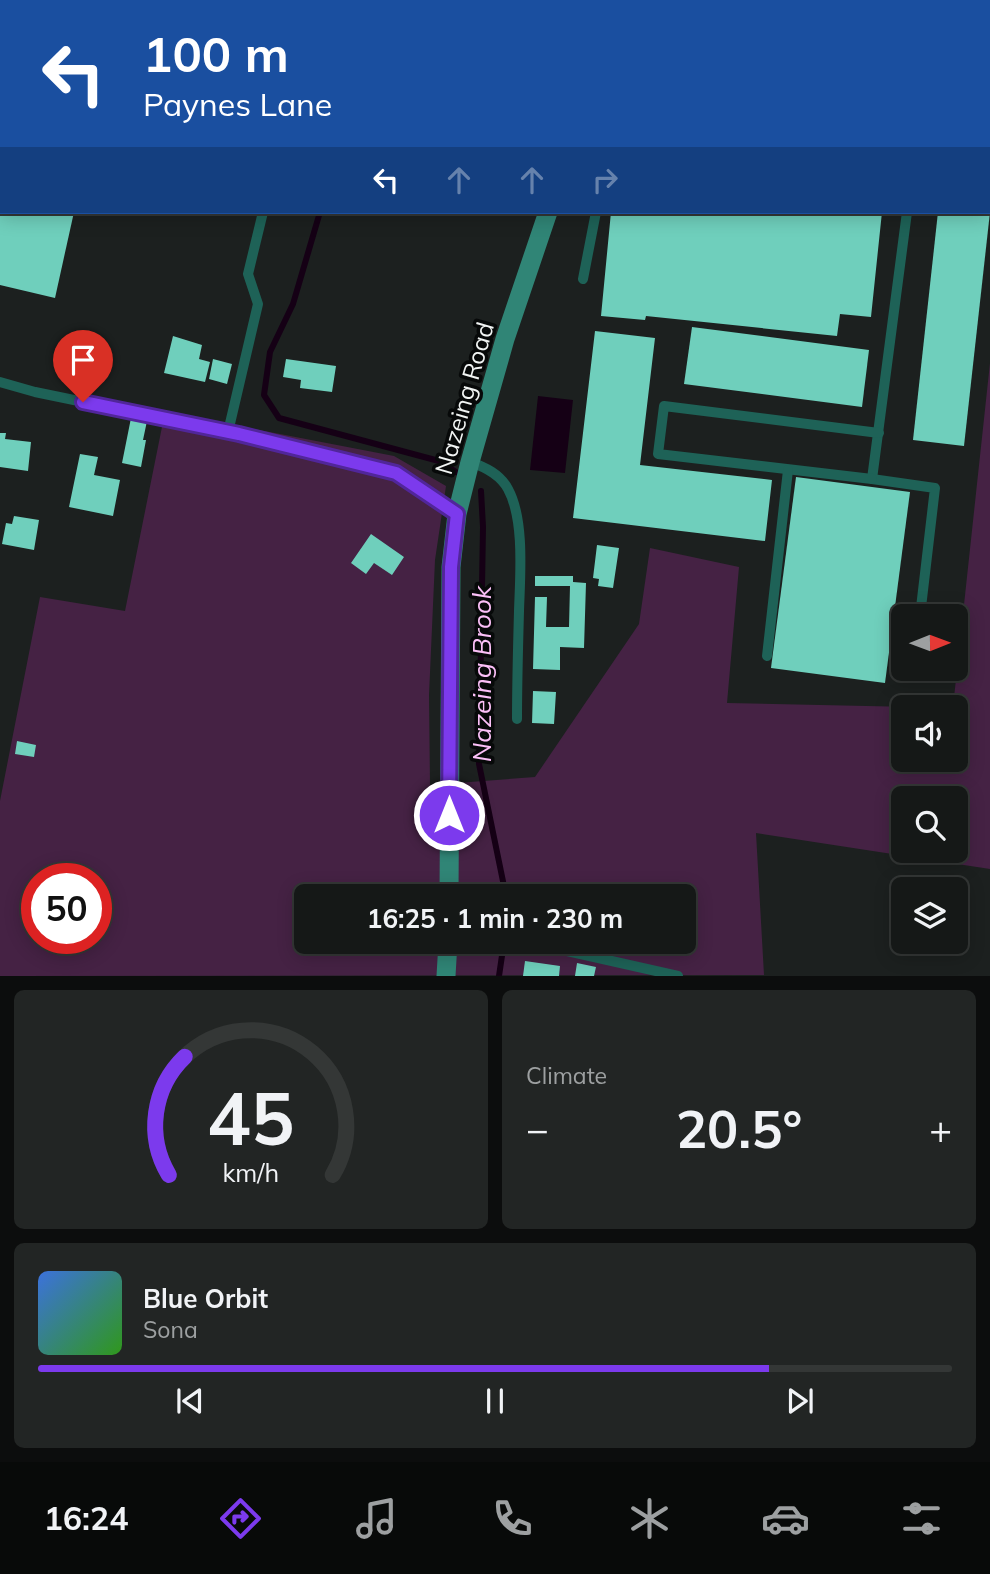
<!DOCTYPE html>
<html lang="en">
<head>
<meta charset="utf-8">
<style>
  :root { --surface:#151817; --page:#222524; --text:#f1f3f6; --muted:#9da0a1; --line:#343736; --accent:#7c3aed }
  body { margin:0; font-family:Mulish,sans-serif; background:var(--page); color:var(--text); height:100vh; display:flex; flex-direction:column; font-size:26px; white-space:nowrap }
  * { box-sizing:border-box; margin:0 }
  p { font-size:23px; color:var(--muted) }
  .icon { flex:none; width:38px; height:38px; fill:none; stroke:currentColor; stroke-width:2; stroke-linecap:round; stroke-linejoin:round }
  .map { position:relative; height:976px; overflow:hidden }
  .side { display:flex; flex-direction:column; gap:14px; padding:14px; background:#0c0d0d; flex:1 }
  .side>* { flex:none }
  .hud { position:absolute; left:0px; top:0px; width:990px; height:214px; box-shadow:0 4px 18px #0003,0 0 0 2px var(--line); background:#1a4fa0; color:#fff; overflow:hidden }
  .needle { width:46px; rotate:89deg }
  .controls { position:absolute; left:891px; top:604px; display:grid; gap:14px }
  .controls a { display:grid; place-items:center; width:77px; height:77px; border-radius:10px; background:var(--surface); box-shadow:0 4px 18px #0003,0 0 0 2px var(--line); font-size:35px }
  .speed { position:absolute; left:21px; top:863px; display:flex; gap:14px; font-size:35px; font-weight:700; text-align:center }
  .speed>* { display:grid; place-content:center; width:91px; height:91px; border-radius:50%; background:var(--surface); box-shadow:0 4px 18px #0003,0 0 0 2px var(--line); line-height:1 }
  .speed .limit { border:10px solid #d22; background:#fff; color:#111 }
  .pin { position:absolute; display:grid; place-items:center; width:60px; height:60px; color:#fff; margin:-72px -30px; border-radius:50% 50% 50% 0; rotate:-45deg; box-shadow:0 0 7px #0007 }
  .pin .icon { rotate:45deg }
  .me { position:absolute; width:77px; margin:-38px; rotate:0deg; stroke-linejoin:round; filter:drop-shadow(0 0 5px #0008) }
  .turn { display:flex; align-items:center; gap:24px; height:147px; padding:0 28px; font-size:32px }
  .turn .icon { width:91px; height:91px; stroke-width:2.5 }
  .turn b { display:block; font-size:49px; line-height:60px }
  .lanes { display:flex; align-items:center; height:66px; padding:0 28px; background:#0003; justify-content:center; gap:35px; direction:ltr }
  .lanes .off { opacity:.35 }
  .big { font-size:52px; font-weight:700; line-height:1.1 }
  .side .widget { flex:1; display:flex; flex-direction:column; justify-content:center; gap:10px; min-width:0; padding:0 24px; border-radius:10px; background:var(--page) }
  .side .dial { align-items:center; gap:0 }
  .dial svg { height:182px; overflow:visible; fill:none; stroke:var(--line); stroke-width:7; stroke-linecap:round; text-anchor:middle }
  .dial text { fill:var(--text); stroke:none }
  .song { display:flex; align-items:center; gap:21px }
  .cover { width:84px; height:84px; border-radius:10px; background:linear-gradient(135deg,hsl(220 70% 55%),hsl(110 70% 35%)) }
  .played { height:7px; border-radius:4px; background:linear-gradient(90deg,var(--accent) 80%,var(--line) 80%) }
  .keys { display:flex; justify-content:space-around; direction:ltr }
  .heat { display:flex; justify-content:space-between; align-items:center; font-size:38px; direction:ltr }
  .side .tiles { flex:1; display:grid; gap:14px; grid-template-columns:1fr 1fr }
  .widget:last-child { grid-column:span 2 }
  .trip { position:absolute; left:294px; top:884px; width:402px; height:70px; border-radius:10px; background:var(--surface); box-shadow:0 4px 18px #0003,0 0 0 2px var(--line); font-weight:700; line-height:70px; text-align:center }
  .menu { display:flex; height:112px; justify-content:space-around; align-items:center; background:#080a09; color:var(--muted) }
  .menu .icon { width:49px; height:49px }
  .menu .active { color:var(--accent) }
  .menu b { font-size:32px; color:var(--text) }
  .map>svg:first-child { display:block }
</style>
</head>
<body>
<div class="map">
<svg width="990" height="976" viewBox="0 0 990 976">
  <rect width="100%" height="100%" fill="#1c201f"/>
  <!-- green -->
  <path fill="#452244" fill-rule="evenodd" d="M990 363V869L756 833 764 975 0 976V801L40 597 125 611 165 412 394 456 446 486 435 560 429 695 430 785 535 777 639 624 650 548 739 567 727 703 913 707H903V760H956V707H953ZM903 798H956V850H903ZM37 878H96V938H37ZM306 896H684V942H306Z"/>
  <!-- water -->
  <path fill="#150015" d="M538 396 573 400 565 473 530 470Z"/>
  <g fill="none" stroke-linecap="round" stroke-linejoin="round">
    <!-- stream -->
    <g stroke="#150015" stroke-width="6">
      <path d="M285 0 291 2"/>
      <path d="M320 212 293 304 270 352 264 395 279 418 439 461 456 472"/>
      <path d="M481 491 483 527 479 764 506 896"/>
      <path d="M499 976 504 942"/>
    </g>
  </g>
  <!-- building -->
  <g fill="#6fcfbc">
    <path d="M0 212H74L55 298 0 285Z"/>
    <path d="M611 212H882L871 317 840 314 837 336 646 316 645 320 601 316Z"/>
    <path d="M938 212H990L964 446 913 440Z"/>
    <path d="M692 327 869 350 862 407 684 384Z"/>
    <path d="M595 331 655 338 640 465 772 480 765 541 573 518Z"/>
    <path d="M173 336 202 345 199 359 210 362 205 382 164 373Z"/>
    <path d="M213 359 232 364 227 384 209 379Z"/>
    <path d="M286 359 336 366 332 392 300 388 301 380 283 377Z"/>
    <path d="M131 418 147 421 143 440H146L141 467 122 463Z"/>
    <path d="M0 433H6L5 439 31 442 28 471 0 467Z"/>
    <path d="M80 454 98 457 94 475 120 480 113 516 69 507Z"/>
    <path d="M796 477 910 492 885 683 771 668Z"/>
    <path d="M14 516 39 520 34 550 2 544 6 523 12 524Z"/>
    <path d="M371 534 404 557 392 575 374 563 366 574 351 563Z"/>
    <path d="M597 545 619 548 613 588 598 586 599 579 593 578Z"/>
    <path d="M535 576H573V582L586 583 584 648 560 647V670L533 669 535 597H547L546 627H569L570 586H535Z"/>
    <path d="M533 691 556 692 554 724 532 723Z"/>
    <path d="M17 741 36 745 34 757 15 754Z"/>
    <path d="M525 961 560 966 559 976H523Z"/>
    <path d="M577 963 596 967 594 976H575Z"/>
  </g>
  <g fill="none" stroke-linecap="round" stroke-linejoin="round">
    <!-- service -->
    <g stroke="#1e6257" stroke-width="10">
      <path d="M764 2V0"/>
      <path d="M931 2V0"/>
      <path d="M907 212 872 479 935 488 920 616"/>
      <path d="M583 279 596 212"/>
      <path d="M0 382 35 392 239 434 396 473 457 514"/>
      <path d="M228 432 258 304 248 274 263 212"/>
      <path d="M470 462C485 467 500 474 508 489 525 520 520 577 519 611 518 647 517 683 517 719"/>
      <path d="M872 479 658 454 664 406 879 433"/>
      <path d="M767 656 788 470"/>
      <path d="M913 672V668"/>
      <path d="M527 942 678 976"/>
    </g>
    <!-- secondary -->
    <g stroke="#308576" stroke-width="19">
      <path d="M639 2 640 0"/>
      <path d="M449 896 451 567 457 514 470 462 505 339 548 212"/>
      <path d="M446 976 448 942"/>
    </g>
  </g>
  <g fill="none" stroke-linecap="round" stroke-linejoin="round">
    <defs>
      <path id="route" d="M83 402 239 434 396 473 457 514 451 567 449 815"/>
    </defs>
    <!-- route casing -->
    <use href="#route" stroke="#51269a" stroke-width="18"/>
    <!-- route -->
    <use href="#route" stroke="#7c3aed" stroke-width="12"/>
  </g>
  <g text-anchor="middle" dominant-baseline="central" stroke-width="7" stroke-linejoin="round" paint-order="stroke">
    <!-- street labels -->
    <g font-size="24" fill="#f1f4f3" stroke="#070909">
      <text transform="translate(464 398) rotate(-74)">Nazeing Road</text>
    </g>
    <!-- water labels -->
    <g font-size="26" font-style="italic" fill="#fcc0f8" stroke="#070909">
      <text transform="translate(481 674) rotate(-90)">Nazeing Brook</text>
    </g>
  </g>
</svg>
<div class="controls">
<a><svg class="needle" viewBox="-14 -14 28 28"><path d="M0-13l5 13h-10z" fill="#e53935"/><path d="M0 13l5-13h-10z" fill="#9da0a1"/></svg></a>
<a><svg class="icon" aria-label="sound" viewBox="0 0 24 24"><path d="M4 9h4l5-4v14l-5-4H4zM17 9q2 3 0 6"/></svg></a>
<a><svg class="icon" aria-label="search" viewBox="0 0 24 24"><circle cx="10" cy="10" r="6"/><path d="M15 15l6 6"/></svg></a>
<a><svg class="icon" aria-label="layers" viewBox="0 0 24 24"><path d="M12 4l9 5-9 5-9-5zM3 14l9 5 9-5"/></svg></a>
</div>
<div class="speed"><div class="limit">50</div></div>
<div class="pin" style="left:83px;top:402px;background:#d93025"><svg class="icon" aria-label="arrive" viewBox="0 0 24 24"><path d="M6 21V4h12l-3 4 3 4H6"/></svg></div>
<svg class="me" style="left:449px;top:815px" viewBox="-20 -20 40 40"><circle r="17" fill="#7c3aed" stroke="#fff" stroke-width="3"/><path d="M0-11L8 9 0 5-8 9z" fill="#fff"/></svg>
<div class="trip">16:25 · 1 min · 230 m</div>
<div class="hud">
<div class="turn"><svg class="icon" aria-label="left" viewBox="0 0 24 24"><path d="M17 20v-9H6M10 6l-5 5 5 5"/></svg><div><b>100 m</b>Paynes Lane</div></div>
<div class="lanes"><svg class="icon" aria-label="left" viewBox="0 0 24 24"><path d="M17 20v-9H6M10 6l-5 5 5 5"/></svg><svg class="icon off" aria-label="ahead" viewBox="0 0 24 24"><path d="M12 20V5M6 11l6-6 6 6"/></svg><svg class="icon off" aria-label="ahead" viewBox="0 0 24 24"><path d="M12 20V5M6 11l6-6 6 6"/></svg><svg class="icon off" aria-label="right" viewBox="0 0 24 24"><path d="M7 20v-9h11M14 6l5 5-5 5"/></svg></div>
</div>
</div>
<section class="side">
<div class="tiles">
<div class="widget dial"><svg viewBox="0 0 100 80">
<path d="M14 69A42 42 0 1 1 86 69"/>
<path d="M14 69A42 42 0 0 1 21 17" stroke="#7c3aed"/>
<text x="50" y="56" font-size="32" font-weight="700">45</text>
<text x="50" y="72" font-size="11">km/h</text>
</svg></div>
<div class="widget"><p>Climate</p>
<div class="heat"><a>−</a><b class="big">20.5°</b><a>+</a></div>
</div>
<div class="widget">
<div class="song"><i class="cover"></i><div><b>Blue Orbit</b><p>Sona</p></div></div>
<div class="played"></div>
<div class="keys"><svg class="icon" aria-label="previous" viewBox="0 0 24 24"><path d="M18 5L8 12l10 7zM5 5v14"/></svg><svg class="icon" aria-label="pause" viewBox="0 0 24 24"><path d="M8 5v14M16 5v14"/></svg><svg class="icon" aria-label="next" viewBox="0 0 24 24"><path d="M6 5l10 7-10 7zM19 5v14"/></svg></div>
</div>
</div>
</section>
<nav class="menu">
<b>16:24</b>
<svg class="icon active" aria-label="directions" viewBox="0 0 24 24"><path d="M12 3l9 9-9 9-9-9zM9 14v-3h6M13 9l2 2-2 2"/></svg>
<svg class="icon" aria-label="music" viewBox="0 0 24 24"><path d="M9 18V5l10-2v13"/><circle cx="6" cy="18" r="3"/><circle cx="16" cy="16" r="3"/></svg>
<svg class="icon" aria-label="phone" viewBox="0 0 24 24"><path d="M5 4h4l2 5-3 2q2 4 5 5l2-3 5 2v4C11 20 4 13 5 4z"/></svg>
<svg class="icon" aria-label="climate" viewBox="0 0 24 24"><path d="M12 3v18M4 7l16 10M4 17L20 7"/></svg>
<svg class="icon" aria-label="car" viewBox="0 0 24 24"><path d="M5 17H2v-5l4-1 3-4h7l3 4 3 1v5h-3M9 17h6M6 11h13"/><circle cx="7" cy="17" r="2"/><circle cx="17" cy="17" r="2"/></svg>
<svg class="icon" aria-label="filters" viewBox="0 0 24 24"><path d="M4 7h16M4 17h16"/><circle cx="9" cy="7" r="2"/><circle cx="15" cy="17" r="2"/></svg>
</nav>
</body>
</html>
